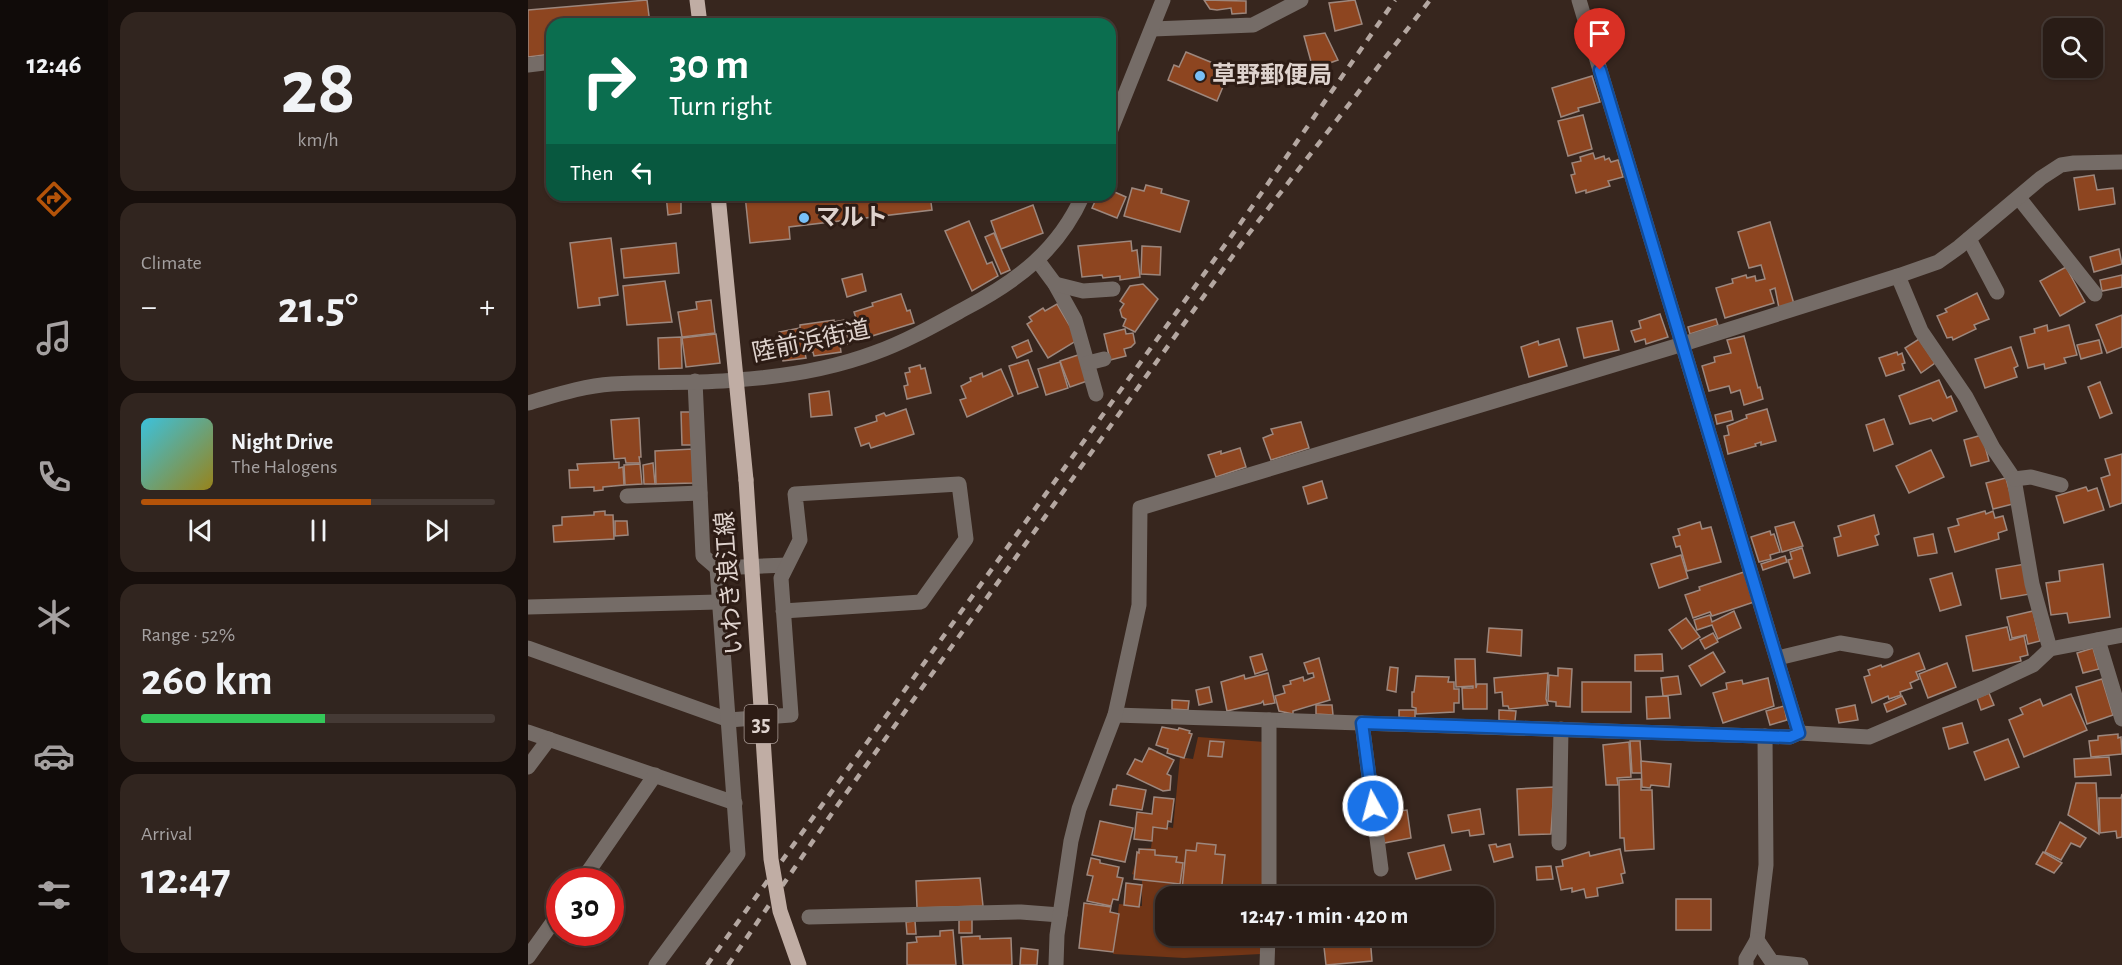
<!DOCTYPE html>
<html lang="en">
<head>
<meta charset="utf-8">
<style>
  :root { --surface:#291c16; --page:#31251f; --text:#f1f3f6; --muted:#a5a1a1; --line:#453a35; --accent:#b45309 }
  body { margin:0; font-family:"Alegreya Sans","Noto Sans JP",sans-serif; background:var(--page); color:var(--text); height:100vh; display:flex; flex-direction:column; font-size:22px; white-space:nowrap }
  * { box-sizing:border-box; margin:0 }
  p { font-size:20px; color:var(--muted) }
  .icon { flex:none; width:33px; height:33px; fill:none; stroke:currentColor; stroke-width:2; stroke-linecap:round; stroke-linejoin:round }
  .map { position:relative; flex:1; overflow:hidden }
  .drawer { display:flex; flex-direction:column; gap:12px; padding:12px; background:#170f0c; width:420px }
  .drawer>* { flex:none }
  .hud { position:absolute; left:18px; top:18px; width:570px; height:183px; border-radius:18px; box-shadow:0 2px 4px #0004,0 0 0 2px var(--line); background:#0b6e4f; color:#fff; overflow:hidden }
  .tools { position:absolute; left:1515px; top:18px; display:grid; gap:12px }
  .tools a { display:grid; place-items:center; width:60px; height:60px; border-radius:12px; background:var(--surface); box-shadow:0 2px 4px #0004,0 0 0 2px var(--line); font-size:30px }
  .speed { position:absolute; left:18px; top:868px; display:flex; gap:12px; font-size:30px; font-weight:700; text-align:center }
  .speed>* { display:grid; place-content:center; width:78px; height:78px; border-radius:50%; background:var(--surface); box-shadow:0 2px 4px #0004,0 0 0 2px var(--line); line-height:1 }
  .speed .limit { border:9px solid #d22; background:#fff; color:#111 }
  .pin { position:absolute; display:grid; place-items:center; width:51px; height:51px; color:#fff; margin:-62px -26px; border-radius:50% 50% 50% 0; rotate:-45deg; box-shadow:0 0 6px #0007 }
  .pin .icon { rotate:45deg }
  .me { position:absolute; width:66px; margin:-33px; rotate:353deg; stroke-linejoin:round; filter:drop-shadow(0 0 4px #0008) }
  .turn { display:flex; align-items:center; gap:21px; height:126px; padding:0 24px; font-size:27px }
  .turn .icon { width:78px; height:78px; stroke-width:2.5 }
  .turn b { display:block; font-size:42px; line-height:51px }
  .then { display:flex; align-items:center; height:57px; padding:0 24px; background:#0003; gap:12px; font-size:22px }
  .big { font-size:45px; font-weight:600; line-height:1.1 }
  .drawer .tile { flex:1; display:flex; flex-direction:column; justify-content:center; gap:9px; min-width:0; padding:0 21px; border-radius:18px; background:var(--page) }
  .drawer .dial { align-items:center; gap:0 }
  .dial b { font-size:78px; line-height:1 }
  .song { display:flex; align-items:center; gap:18px }
  .cover { width:72px; height:72px; border-radius:9px; background:linear-gradient(135deg,hsl(190 70% 55%),hsl(50 70% 35%)) }
  .played { height:6px; border-radius:3px; background:linear-gradient(90deg,var(--accent) 65%,var(--line) 65%) }
  .keys { display:flex; justify-content:space-around; direction:ltr }
  .heat { display:flex; justify-content:space-between; align-items:center; font-size:33px; direction:ltr }
  .charge { height:9px; border-radius:4px; background:linear-gradient(90deg,#34c759 52%,var(--line) 0) }
  .trip { position:absolute; left:627px; top:886px; width:339px; height:60px; border-radius:18px; background:var(--surface); box-shadow:0 2px 4px #0004,0 0 0 2px var(--line); font-weight:600; line-height:60px; text-align:center }
  main { display:flex; flex:1; min-height:0 }
  .dock { display:flex; flex-direction:column; width:108px; justify-content:space-around; align-items:center; background:#100b09; color:var(--muted) }
  .dock .icon { width:42px; height:42px }
  .dock .active { color:var(--accent) }
  .dock b { font-size:27px; color:var(--text) }
  .map>svg:first-child { display:block }
</style>
</head>
<body>
<main>
<nav class="dock">
<b>12:46</b>
<svg class="icon active" aria-label="directions" viewBox="0 0 24 24"><path d="M12 3l9 9-9 9-9-9zM9 14v-3h6M13 9l2 2-2 2"/></svg>
<svg class="icon" aria-label="music" viewBox="0 0 24 24"><path d="M9 18V5l10-2v13"/><circle cx="6" cy="18" r="3"/><circle cx="16" cy="16" r="3"/></svg>
<svg class="icon" aria-label="phone" viewBox="0 0 24 24"><path d="M5 4h4l2 5-3 2q2 4 5 5l2-3 5 2v4C11 20 4 13 5 4z"/></svg>
<svg class="icon" aria-label="climate" viewBox="0 0 24 24"><path d="M12 3v18M4 7l16 10M4 17L20 7"/></svg>
<svg class="icon" aria-label="car" viewBox="0 0 24 24"><path d="M5 17H2v-5l4-1 3-4h7l3 4 3 1v5h-3M9 17h6M6 11h13"/><circle cx="7" cy="17" r="2"/><circle cx="17" cy="17" r="2"/></svg>
<svg class="icon" aria-label="filters" viewBox="0 0 24 24"><path d="M4 7h16M4 17h16"/><circle cx="9" cy="7" r="2"/><circle cx="15" cy="17" r="2"/></svg>
</nav>
<section class="drawer">
<div class="tile dial"><b>28</b><p>km/h</p></div>
<div class="tile"><p>Climate</p>
<div class="heat"><a>−</a><b class="big">21.5°</b><a>+</a></div>
</div>
<div class="tile">
<div class="song"><i class="cover"></i><div><b>Night Drive</b><p>The Halogens</p></div></div>
<div class="played"></div>
<div class="keys"><svg class="icon" aria-label="previous" viewBox="0 0 24 24"><path d="M18 5L8 12l10 7zM5 5v14"/></svg><svg class="icon" aria-label="pause" viewBox="0 0 24 24"><path d="M8 5v14M16 5v14"/></svg><svg class="icon" aria-label="next" viewBox="0 0 24 24"><path d="M6 5l10 7-10 7zM19 5v14"/></svg></div>
</div>
<div class="tile"><p>Range · 52%</p><b class="big">260 km</b><div class="charge"></div></div>
<div class="tile"><p>Arrival</p><b class="big">12:47</b></div>
</section>
<div class="map">
<svg width="1594" height="965" viewBox="0 0 1594 965">
  <rect width="100%" height="100%" fill="#37261e"/>
  <!-- green -->
  <path fill="#713516" d="M670 737 737 742 734 897H638V936H733V954L656 958 585 954 591 904 614 906V878L604 874 612 849 623 848 626 824 645 828 652 757 665 759Z"/>
  <!-- building -->
  <g fill="#8d4520" stroke="#9d877d" stroke-width="1.5">
    <path d="M119 0 122 24H24V54L0 57V10Z"/>
    <path d="M676 0 718 1V13L704 14 703 8 689 10 682 9Z"/>
    <path d="M827 0 834 24 807 31 801 3Z"/>
    <path d="M797 33 810 60 785 69 776 36Z"/>
    <path d="M658 52 702 70 689 101 640 80 646 65 651 67Z"/>
    <path d="M1064 76 1072 102 1050 108 1051 111 1033 117 1024 88Z"/>
    <path d="M1055 115 1064 149 1040 156 1030 121Z"/>
    <path d="M1065 153 1067 159 1076 156 1077 160 1081 158 1083 162 1090 160 1095 177 1080 181 1082 186 1058 193V190L1048 193 1043 175 1047 174 1044 163 1053 161 1052 157Z"/>
    <path d="M1566 175 1569 190 1585 188 1587 204 1551 210 1546 178Z"/>
    <path d="M618 185 634 189 633 193 661 201 652 232 596 216 604 188 616 191Z"/>
    <path d="M582 190 598 197 589 218 564 208 570 195H582Z"/>
    <path d="M138 195H153V213L140 215Z"/>
    <path d="M217 195H402L404 210 261 227 262 239 222 243Z"/>
    <path d="M505 205 515 233 473 249 463 221Z"/>
    <path d="M441 221 459 264 464 262 470 276 444 291 417 231Z"/>
    <path d="M1242 222 1266 304 1251 308 1247 288 1242 290 1246 303 1197 318 1188 288 1205 283 1204 279 1218 275 1219 278 1227 276 1228 281 1237 279 1233 265 1221 268 1210 232Z"/>
    <path d="M466 233 482 270 473 274 457 237Z"/>
    <path d="M83 238 90 295 71 298 72 305 50 308 42 243Z"/>
    <path d="M603 241 604 251 609 250 612 277 592 280V276L575 278 574 275 554 277 550 246Z"/>
    <path d="M148 243 151 273 96 278 93 249Z"/>
    <path d="M614 246 633 247 632 275 613 274Z"/>
    <path d="M1591 249 1594 264 1566 272 1562 257Z"/>
    <path d="M1538 267 1557 302 1532 316 1512 281Z"/>
    <path d="M334 274 338 291 319 297 314 279Z"/>
    <path d="M1594 275V287L1574 291 1572 280Z"/>
    <path d="M137 281 144 322 99 325 95 286Z"/>
    <path d="M615 284 630 299 607 332 595 326 598 319 594 317 592 310 596 304 592 301 602 286Z"/>
    <path d="M1449 293 1461 319 1446 325 1448 329 1425 340 1424 337 1419 338 1409 316 1419 312 1417 309Z"/>
    <path d="M373 294 379 311 382 310 386 323 344 336 343 334 334 337 326 312 345 306 344 303Z"/>
    <path d="M183 300 187 333 154 337 150 312 169 309 168 302Z"/>
    <path d="M529 304 546 333 548 341 520 358 499 324 504 321 501 317 515 308 517 311Z"/>
    <path d="M1132 314 1140 337 1118 344 1117 339 1107 342 1103 331 1113 328 1111 321Z"/>
    <path d="M1594 315V347L1579 353 1568 325Z"/>
    <path d="M1188 319 1190 325 1162 334 1160 327Z"/>
    <path d="M306 320V322L317 320 320 344 312 345 313 352 286 356 285 352 277 353 278 358 255 361 251 332 272 328V325Z"/>
    <path d="M1084 321 1091 350 1056 358 1049 328Z"/>
    <path d="M1519 325 1520 331 1541 325 1549 355 1536 358 1538 363 1517 369 1516 364 1500 368 1492 337 1507 333 1506 329Z"/>
    <path d="M597 329 598 334 605 333 607 343 603 347 596 349 598 356 582 360 576 334Z"/>
    <path d="M188 334 192 363 158 367 154 338Z"/>
    <path d="M1216 336 1230 388 1232 387 1235 399 1216 405 1212 390 1203 393 1201 386 1181 391 1174 366 1187 362 1186 357 1203 353 1199 340Z"/>
    <path d="M153 337 154 368 131 369 130 338Z"/>
    <path d="M1031 339 1039 366 1001 377 993 347 1010 341 1011 345Z"/>
    <path d="M1391 339 1407 363 1393 373 1377 348Z"/>
    <path d="M500 340 504 351 489 358 484 347Z"/>
    <path d="M1571 340 1574 353 1553 359 1549 345Z"/>
    <path d="M1483 347 1490 366 1486 368 1489 377 1457 388 1447 359Z"/>
    <path d="M1369 352 1370 355 1374 353 1377 363 1374 364 1376 370 1358 376 1351 358Z"/>
    <path d="M553 354 562 380 542 387 532 361Z"/>
    <path d="M500 360 510 387 490 394 481 366Z"/>
    <path d="M532 362 540 388 518 395 510 369Z"/>
    <path d="M392 365 393 369 397 368 403 393 379 399 376 386 380 385 377 373 382 372 381 368Z"/>
    <path d="M473 369 485 396 439 417 432 400 438 398 433 386 443 381 442 378 454 373 455 377Z"/>
    <path d="M1411 380 1419 398 1423 396 1429 411 1405 421 1403 418 1382 424 1371 396Z"/>
    <path d="M1572 382 1584 413 1572 418 1560 387Z"/>
    <path d="M301 391 304 415 283 417 281 394Z"/>
    <path d="M378 409 386 434 343 448 341 443 333 446 327 428 349 421 348 416 356 413 358 416Z"/>
    <path d="M1239 409 1248 441 1233 445V442L1227 444 1228 446 1200 454 1196 436 1201 435 1199 426 1219 418 1218 415Z"/>
    <path d="M1203 411 1205 420 1189 424 1187 415Z"/>
    <path d="M153 412H164L165 445H154Z"/>
    <path d="M111 418 113 457H111L112 463H98L97 458 86 459 83 420Z"/>
    <path d="M1356 419 1365 444 1346 451 1338 425Z"/>
    <path d="M773 422 781 448 743 460 735 438 745 434 743 429Z"/>
    <path d="M1454 435 1461 461 1443 466 1436 440Z"/>
    <path d="M712 448 718 467 688 477 680 455 693 451V454Z"/>
    <path d="M165 449 166 483 128 484 127 451Z"/>
    <path d="M1403 450 1416 477 1381 493 1368 466Z"/>
    <path d="M1594 454V503L1582 507 1573 478 1582 475 1577 459Z"/>
    <path d="M91 462V468L95 467 96 485 75 487V490L66 491V487L42 488 41 470H50L49 464Z"/>
    <path d="M125 463 127 484H116L115 465Z"/>
    <path d="M112 464 114 484 97 485 96 465Z"/>
    <path d="M1478 478 1485 504 1465 509 1458 483Z"/>
    <path d="M794 481 799 498 780 504 775 487Z"/>
    <path d="M1558 487 1560 491 1569 488 1576 510 1536 523 1528 496Z"/>
    <path d="M77 511V515H85L86 539 26 542 25 526 34 525V517L66 515V512Z"/>
    <path d="M1457 511 1458 514 1465 511 1467 518 1475 516 1479 530 1470 533 1471 539 1427 552 1420 528 1431 525 1429 519Z"/>
    <path d="M1346 515 1351 534 1347 536 1350 545 1310 556 1306 538 1313 536 1310 526Z"/>
    <path d="M87 521H99L100 535 87 536Z"/>
    <path d="M1172 522 1174 529 1183 527 1193 562 1159 571 1152 546 1148 547 1145 537 1152 535 1150 529Z"/>
    <path d="M1266 522 1275 546 1254 552 1247 527Z"/>
    <path d="M1242 531 1243 535 1246 534 1252 552 1242 555 1243 559 1231 562 1223 537Z"/>
    <path d="M1405 534 1409 553 1390 556 1386 538Z"/>
    <path d="M1274 548 1282 573 1266 578 1260 560 1264 559 1262 552Z"/>
    <path d="M1153 555 1160 578 1131 588 1123 564Z"/>
    <path d="M1257 556 1259 562 1235 570 1233 564Z"/>
    <path d="M1497 564 1502 594 1473 599 1468 569Z"/>
    <path d="M1575 564 1582 617 1541 623 1539 613 1523 615 1518 583 1532 581 1531 571Z"/>
    <path d="M1216 572 1226 602 1184 616 1182 612 1165 618 1157 595 1172 590 1171 587Z"/>
    <path d="M1424 573 1433 605 1412 611 1402 579Z"/>
    <path d="M1206 611 1213 628 1190 639 1184 625 1169 630 1166 620 1182 615 1184 622Z"/>
    <path d="M1505 611 1512 641 1500 644 1498 635 1484 638 1479 617Z"/>
    <path d="M1158 618 1172 637 1154 649 1141 630Z"/>
    <path d="M1479 627 1482 640 1496 636 1500 655 1492 657 1493 661 1445 671 1438 636Z"/>
    <path d="M961 628 994 630 993 656 959 652Z"/>
    <path d="M1185 633 1190 642 1177 649 1172 640Z"/>
    <path d="M1565 648 1571 669 1555 673 1549 653Z"/>
    <path d="M1185 652 1197 672 1173 686 1161 666Z"/>
    <path d="M1391 653 1397 669 1388 672 1391 679 1382 683 1384 688 1372 692 1373 695 1361 699 1360 696 1344 703 1336 677 1342 675 1340 670 1353 665 1354 667Z"/>
    <path d="M734 654 739 670 727 674 722 657Z"/>
    <path d="M1134 654 1135 671H1107V655Z"/>
    <path d="M791 658 802 700 765 711V714L751 711 747 696 757 693 755 686 763 684 762 681 775 677 776 681 786 677 785 673 780 674 776 663Z"/>
    <path d="M927 659H947L948 688 949 684H959V709H935L934 688H945V686L928 687Z"/>
    <path d="M1419 663 1428 687 1400 698 1391 674Z"/>
    <path d="M862 667 870 668 868 692 859 690Z"/>
    <path d="M1030 668 1044 669 1042 707 1028 706V702L1020 701 1021 675 1030 676Z"/>
    <path d="M740 673 747 703 736 705 735 701 733 703 699 711 693 682 716 675 717 679Z"/>
    <path d="M1020 673 1018 699 1020 705 981 709 980 706H975L974 692 967 693 966 678Z"/>
    <path d="M888 676 921 677 920 682H926V689H931V703H926V712L888 714V708L884 707V692H886Z"/>
    <path d="M1150 676 1153 694 1135 696 1133 678Z"/>
    <path d="M1240 678 1246 706 1195 723 1185 693 1199 689 1198 683 1214 680 1215 684Z"/>
    <path d="M1574 679 1585 715 1559 724 1548 687Z"/>
    <rect x="1054" y="682" width="49" height="30"/>
    <path d="M681 687 684 702 671 705 668 690Z"/>
    <path d="M1461 693 1466 705 1453 710 1449 698Z"/>
    <path d="M1543 694 1559 730 1496 757 1481 720 1495 714 1492 708 1512 699 1515 706Z"/>
    <path d="M1140 696 1142 718 1119 719 1118 697Z"/>
    <path d="M1374 696 1378 704 1359 712 1356 704Z"/>
    <path d="M644 700 661 701 660 710 644 709Z"/>
    <path d="M788 705H804L805 715 788 714Z"/>
    <path d="M1327 705 1330 720 1311 723 1308 709Z"/>
    <path d="M1256 706 1259 720 1242 725 1238 711Z"/>
    <path d="M871 710H887V718L871 717Z"/>
    <path d="M971 710 988 711 987 721 971 720Z"/>
    <path d="M1434 723 1440 743 1421 749 1415 728Z"/>
    <path d="M634 727 650 730 651 728 662 731 661 733 664 734 656 758 639 753 640 749 628 745Z"/>
    <path d="M1590 734V738L1593 737 1594 754 1563 757 1561 741 1570 740V736Z"/>
    <path d="M1480 739 1491 767 1457 780 1446 752Z"/>
    <path d="M682 741 696 742 694 757 680 756Z"/>
    <path d="M1102 741H1112L1114 773H1104Z"/>
    <path d="M1101 742 1103 777 1089 778 1090 785H1078L1075 745Z"/>
    <path d="M621 748 646 760 639 774 643 776 642 790 635 791 599 774 607 759 614 762Z"/>
    <path d="M1581 757 1583 775 1547 777 1546 759Z"/>
    <path d="M1113 761 1143 764 1141 787 1123 785 1122 788 1114 787Z"/>
    <path d="M1113 779V790H1124L1126 849 1097 851 1096 838H1092L1091 780Z"/>
    <path d="M1548 783H1568L1571 834 1540 815Z"/>
    <path d="M589 785 618 790 614 810 582 805 585 789H588Z"/>
    <path d="M1026 787 1023 834 991 835 989 789Z"/>
    <path d="M1594 794V837L1589 838 1588 831 1572 833 1571 798H1593Z"/>
    <path d="M626 797 646 799 643 822 640 821 639 829 625 827 624 841 606 839 609 812 624 814Z"/>
    <path d="M952 809 956 834 942 836 941 830 924 833 920 815Z"/>
    <path d="M879 810 883 838 856 843 852 814Z"/>
    <path d="M572 821 605 828 597 862 564 855Z"/>
    <path d="M1532 822 1558 838 1552 847 1543 843 1533 860 1517 852Z"/>
    <path d="M669 843 688 845 687 854 697 855 693 894 654 890 658 850 668 851Z"/>
    <path d="M968 844 969 847 982 844 985 857 966 862 961 845Z"/>
    <path d="M916 845 923 870 888 879 880 853Z"/>
    <path d="M611 849 627 850V855L649 857 648 862 655 863 652 884 606 879 609 852 611 853Z"/>
    <path d="M1092 849 1097 873 1093 874 1095 883 1069 888 1070 896 1058 898 1056 889 1044 892V888L1033 890 1028 867 1035 866 1034 860 1061 852 1062 856Z"/>
    <path d="M1515 852 1534 863 1526 873 1508 864Z"/>
    <path d="M563 858 572 860V863L591 867 589 877 595 878 590 900 585 899 583 906 559 901 565 876 559 875Z"/>
    <path d="M1023 866 1025 879 1009 880 1008 867Z"/>
    <path d="M452 878 455 906 389 908 388 881Z"/>
    <path d="M598 883 614 885 611 907 596 905Z"/>
    <rect x="1148" y="899" width="35" height="31"/>
    <path d="M556 903 583 907 582 912 591 914 585 952 551 948Z"/>
    <rect x="431" y="919" width="13" height="14"/>
    <path d="M387 921 388 934H379L378 922Z"/>
    <path d="M425 930 428 965H379V943L389 942 388 937 412 936V931Z"/>
    <path d="M452 936V939L483 938 484 965H435L433 937Z"/>
    <path d="M814 936H842L844 961 798 965 795 938Z"/>
    <path d="M881 936H898L899 942 882 944Z"/>
    <path d="M493 948 510 950 509 965H492Z"/>
  </g>
  <g fill="none" stroke-linecap="round" stroke-linejoin="round">
    <!-- minor -->
    <g stroke="#756c67" stroke-width="15">
      <path d="M625 29 725 25 773 0"/>
      <path d="M0 65 24 62"/>
      <path d="M582 132 635 0"/>
      <path d="M1491 198 1567 294"/>
      <path d="M1441 239 1469 292"/>
      <path d="M510 261 527 284 547 320 568 394"/>
      <path d="M1370 276 1393 331 1438 397 1465 448 1486 479 1504 584 1522 649"/>
      <path d="M527 284 555 291 585 289"/>
      <path d="M560 363 576 359"/>
      <path d="M167 381 175 556 189 568 259 565"/>
      <path d="M0 403C28 395 55 386 84 384 125 381 167 384 207 380 253 377 303 369 346 353 377 342 407 325 436 309 489 281 530 251 555 195"/>
      <path d="M1486 479 1503 477 1533 485"/>
      <path d="M99 496 172 493"/>
      <path d="M0 607 190 602"/>
      <path d="M1570 640 1594 719"/>
      <path d="M0 648 201 720 263 715 253 578 272 540 267 494 431 484 438 539 393 602 255 611"/>
      <path d="M1250 658 1312 643 1358 651"/>
      <path d="M587 715 1262 737 1271 733 1051 0"/>
      <path d="M834 723 853 869"/>
      <path d="M0 732 207 803"/>
      <path d="M1271 733 1341 737 1456 688 1505 665 1522 649 1594 635"/>
      <path d="M1237 736 1238 865 1229 940 1244 962 1273 965"/>
      <path d="M0 767 21 739"/>
      <path d="M1031 843 1033 729"/>
      <path d="M53 882 127 775"/>
      <path d="M741 897V720"/>
      <path d="M281 917 493 912 532 915"/>
      <path d="M0 957 32 912"/>
      <path d="M128 965 210 854 189 568"/>
      <path d="M528 965 529 935 543 841 551 809 587 715 611 605 612 508 1155 344 1370 276 1410 262 1431 247 1513 178 1533 165 1546 163 1594 162"/>
      <path d="M739 965 740 936"/>
      <path d="M1218 965V959L1229 940"/>
    </g>
    <!-- major -->
    <g stroke="#c0ada4" stroke-width="15">
      <path d="M169 0 172 24"/>
      <path d="M190 195 218 480"/>
    </g>
    <!-- rail -->
    <g stroke="#b4a7a1" stroke-width="4.5" stroke-dasharray="8 8" stroke-linecap="butt">
      <path d="M179 965 712 224 867 0"/>
      <path d="M200 965 309 806 722 232 902 0"/>
    </g>
    <!-- major-bridge -->
    <path stroke="#c0ada4" stroke-width="15" d="M218 480 243 859 252 911 271 965"/>
  </g>
  <g fill="none" stroke-linecap="round" stroke-linejoin="round">
    <defs>
      <path id="route" d="M845 806 834 723 1262 737 1271 733 1072 70"/>
    </defs>
    <!-- route casing -->
    <use href="#route" stroke="#114b97" stroke-width="15"/>
    <!-- route -->
    <use href="#route" stroke="#1a73e8" stroke-width="10"/>
  </g>
  <!-- markers -->
  <g fill="#78bff7" stroke="#2d1c15" stroke-width="2">
    <circle cx="672" cy="76" r="6"/>
    <circle cx="276" cy="218" r="6"/>
  </g>
  <g text-anchor="middle" dominant-baseline="central" stroke-width="6" stroke-linejoin="round" paint-order="stroke">
    <!-- shield labels -->
    <rect fill="#2d1c15" stroke="#aa9c96" stroke-width="1.5" x="216.5" y="705" width="33" height="38" rx="4.5"/>
    <g font-size="22" font-weight="bold" fill="#dfd3ce">
      <text x="233" y="724">35</text>
    </g>
    <!-- poi labels -->
    <g font-size="24" font-weight="bold" fill="#dfd3ce" stroke="#2d1c15" text-anchor="start">
      <text x="684" y="76">草野郵便局</text>
      <text x="288" y="218">マルト</text>
    </g>
    <!-- street labels -->
    <g font-size="24" fill="#dfd3ce" stroke="#2d1c15">
      <text transform="translate(283 342) rotate(-12)">陸前浜街道</text>
      <text transform="translate(202 583) rotate(-94)">いわき浪江線</text>
    </g>
  </g>
</svg>
<div class="tools">
<a><svg class="icon" aria-label="search" viewBox="0 0 24 24"><circle cx="10" cy="10" r="6"/><path d="M15 15l6 6"/></svg></a>
</div>
<div class="speed"><div class="limit">30</div></div>
<div class="pin" style="left:1072px;top:70px;background:#d93025"><svg class="icon" aria-label="arrive" viewBox="0 0 24 24"><path d="M6 21V4h12l-3 4 3 4H6"/></svg></div>
<svg class="me" style="left:845px;top:806px" viewBox="-20 -20 40 40"><circle r="17" fill="#1a73e8" stroke="#fff" stroke-width="3"/><path d="M0-11L8 9 0 5-8 9z" fill="#fff"/></svg>
<div class="trip">12:47 · 1 min · 420 m</div>
<div class="hud">
<div class="turn"><svg class="icon" aria-label="right" viewBox="0 0 24 24"><path d="M7 20v-9h11M14 6l5 5-5 5"/></svg><div><b>30 m</b>Turn right</div></div>
<div class="then">Then<svg class="icon" aria-label="left" viewBox="0 0 24 24"><path d="M17 20v-9H6M10 6l-5 5 5 5"/></svg></div>
</div>
</div>
</main>
</body>
</html>
